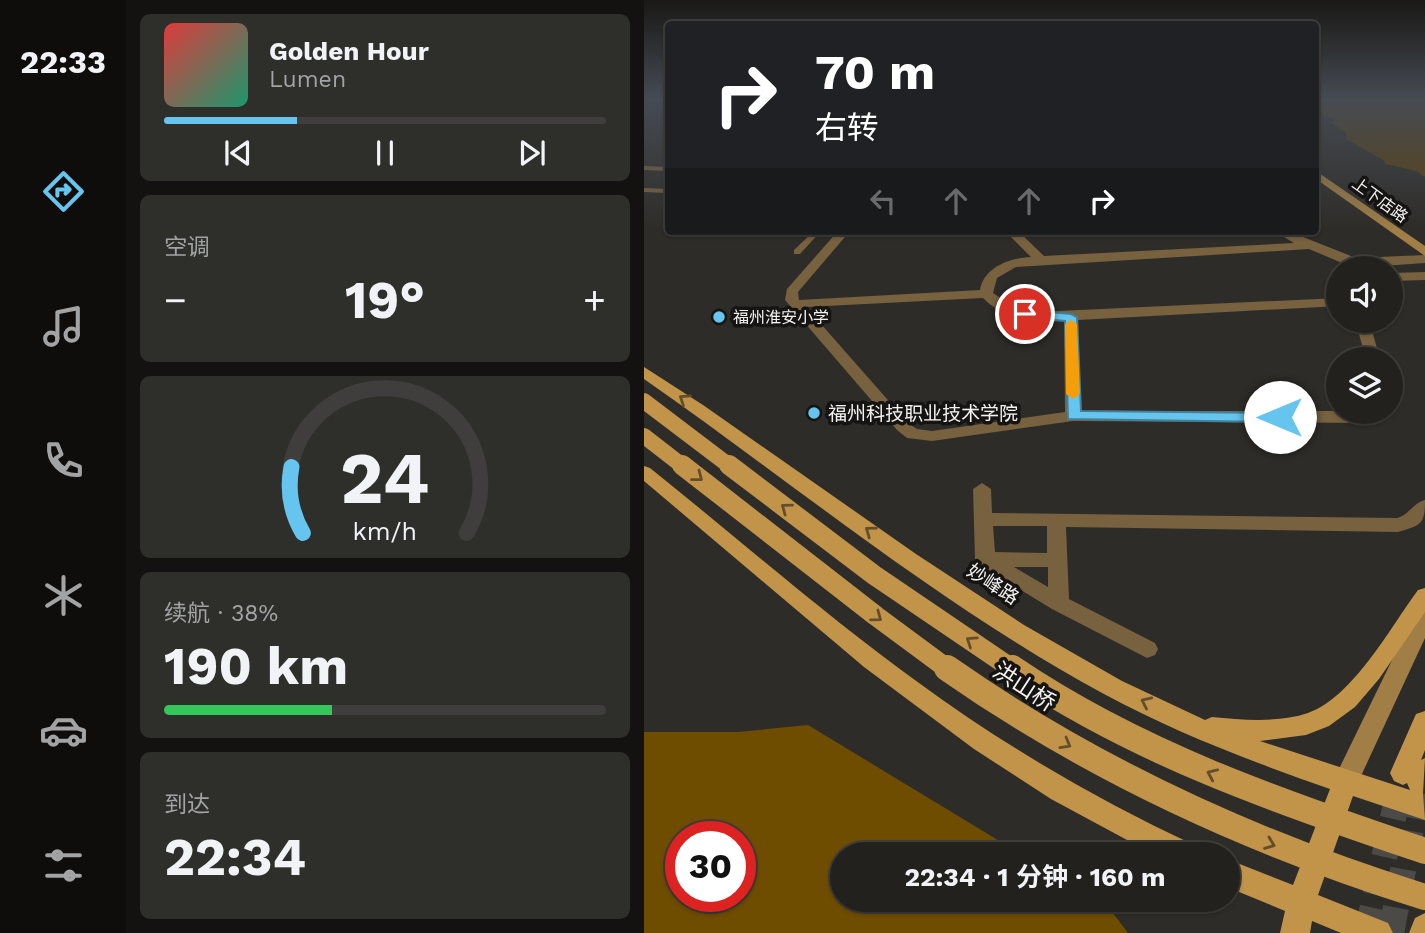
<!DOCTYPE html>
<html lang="zh">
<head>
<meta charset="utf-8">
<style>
  :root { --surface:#22211e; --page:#2e2e2b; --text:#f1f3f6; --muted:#a2a3a4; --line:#3f3e3c; --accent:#65c5ee }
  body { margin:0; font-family:"Work Sans","Noto Sans SC",sans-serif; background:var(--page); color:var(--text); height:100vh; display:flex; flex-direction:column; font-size:26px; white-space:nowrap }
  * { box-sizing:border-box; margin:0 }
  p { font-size:23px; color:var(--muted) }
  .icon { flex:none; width:38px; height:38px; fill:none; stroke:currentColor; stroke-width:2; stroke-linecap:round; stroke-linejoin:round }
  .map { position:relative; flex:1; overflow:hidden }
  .details { display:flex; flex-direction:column; gap:14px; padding:14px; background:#131210; width:518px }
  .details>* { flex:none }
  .guide { position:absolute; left:21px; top:21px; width:654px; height:214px; border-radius:7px; box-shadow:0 2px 5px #0004,0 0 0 2px var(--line); background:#202124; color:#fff; overflow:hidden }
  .fabs { position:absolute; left:682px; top:256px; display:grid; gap:14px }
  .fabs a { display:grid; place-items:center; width:77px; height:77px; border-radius:50%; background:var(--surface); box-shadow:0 2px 5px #0004,0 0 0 2px var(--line); font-size:35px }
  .speed { position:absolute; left:21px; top:821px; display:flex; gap:14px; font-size:35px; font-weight:700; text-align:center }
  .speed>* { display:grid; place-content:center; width:91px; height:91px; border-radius:50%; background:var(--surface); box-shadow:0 2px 5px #0004,0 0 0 2px var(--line); line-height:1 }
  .speed .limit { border:10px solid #d22; background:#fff; color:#111 }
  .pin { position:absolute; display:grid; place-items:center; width:60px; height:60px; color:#fff; margin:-30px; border:4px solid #fff; border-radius:50%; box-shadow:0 2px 7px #0007 }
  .me { position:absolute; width:77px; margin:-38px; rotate:270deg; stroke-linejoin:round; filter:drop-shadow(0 0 5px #0008) }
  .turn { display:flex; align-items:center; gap:24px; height:147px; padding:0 35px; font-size:32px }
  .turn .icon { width:91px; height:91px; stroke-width:2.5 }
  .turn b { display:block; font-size:49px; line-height:60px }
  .lanes { display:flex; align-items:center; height:66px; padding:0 35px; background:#0003; justify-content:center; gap:35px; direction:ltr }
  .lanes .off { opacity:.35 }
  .big { font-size:52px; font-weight:700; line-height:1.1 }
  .details .widget { flex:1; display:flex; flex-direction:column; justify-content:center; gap:10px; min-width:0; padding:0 24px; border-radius:10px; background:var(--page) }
  .details .dial { align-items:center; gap:0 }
  .dial svg { height:182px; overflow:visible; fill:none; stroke:var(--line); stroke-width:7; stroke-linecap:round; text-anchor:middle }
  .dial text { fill:var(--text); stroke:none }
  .song { display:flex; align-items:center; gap:21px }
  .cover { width:84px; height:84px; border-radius:10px; background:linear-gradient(135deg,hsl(0 70% 55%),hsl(160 70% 35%)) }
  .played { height:7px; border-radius:4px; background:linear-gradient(90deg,var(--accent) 30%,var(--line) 30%) }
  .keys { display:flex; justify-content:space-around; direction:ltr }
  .heat { display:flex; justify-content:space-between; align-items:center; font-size:38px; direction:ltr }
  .charge { height:10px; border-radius:5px; background:linear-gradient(90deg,#34c759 38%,var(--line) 0) }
  .trip { position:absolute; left:186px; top:842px; width:410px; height:70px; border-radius:35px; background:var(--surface); box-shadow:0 2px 5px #0004,0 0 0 2px var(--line); font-weight:700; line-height:70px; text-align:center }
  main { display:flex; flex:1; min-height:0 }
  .tab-bar { display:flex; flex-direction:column; width:126px; justify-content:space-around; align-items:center; background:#0e0d0c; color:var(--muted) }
  .tab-bar .icon { width:49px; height:49px }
  .tab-bar .on { color:var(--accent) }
  .tab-bar b { font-size:32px; color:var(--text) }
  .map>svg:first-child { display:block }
</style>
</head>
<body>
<main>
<nav class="tab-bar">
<b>22:33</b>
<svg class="icon on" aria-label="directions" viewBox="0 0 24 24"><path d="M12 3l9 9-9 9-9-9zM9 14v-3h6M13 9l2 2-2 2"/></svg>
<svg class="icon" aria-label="music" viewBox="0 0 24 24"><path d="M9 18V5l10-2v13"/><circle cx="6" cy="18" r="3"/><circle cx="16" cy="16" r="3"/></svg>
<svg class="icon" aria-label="phone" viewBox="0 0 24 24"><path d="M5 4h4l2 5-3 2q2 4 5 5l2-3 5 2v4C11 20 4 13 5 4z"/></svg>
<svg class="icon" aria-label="climate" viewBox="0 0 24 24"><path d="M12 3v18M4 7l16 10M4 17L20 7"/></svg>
<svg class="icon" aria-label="car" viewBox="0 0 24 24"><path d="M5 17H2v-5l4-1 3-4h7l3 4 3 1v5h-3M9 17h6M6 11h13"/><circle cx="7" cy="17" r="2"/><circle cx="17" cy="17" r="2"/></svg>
<svg class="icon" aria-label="filters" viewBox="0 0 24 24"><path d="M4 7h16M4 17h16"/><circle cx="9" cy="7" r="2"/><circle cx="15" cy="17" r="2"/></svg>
</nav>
<section class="details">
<div class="widget">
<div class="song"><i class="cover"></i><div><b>Golden Hour</b><p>Lumen</p></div></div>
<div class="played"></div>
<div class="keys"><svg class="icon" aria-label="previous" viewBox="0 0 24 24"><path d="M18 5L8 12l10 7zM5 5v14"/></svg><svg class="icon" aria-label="pause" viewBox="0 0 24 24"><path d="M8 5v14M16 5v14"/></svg><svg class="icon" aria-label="next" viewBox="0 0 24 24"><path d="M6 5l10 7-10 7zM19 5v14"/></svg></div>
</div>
<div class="widget"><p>空调</p>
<div class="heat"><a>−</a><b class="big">19°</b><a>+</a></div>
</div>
<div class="widget dial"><svg viewBox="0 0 100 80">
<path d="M14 69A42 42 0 1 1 86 69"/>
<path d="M14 69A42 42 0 0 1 9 40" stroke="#65c5ee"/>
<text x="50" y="56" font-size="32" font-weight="700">24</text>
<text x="50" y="72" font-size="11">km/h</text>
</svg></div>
<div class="widget"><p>续航 · 38%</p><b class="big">190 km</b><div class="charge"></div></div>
<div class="widget"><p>到达</p><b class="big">22:34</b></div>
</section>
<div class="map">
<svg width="781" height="933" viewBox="0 0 781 933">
  <rect width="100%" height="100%" fill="#2e2c28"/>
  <!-- green -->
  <path fill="#6e4c00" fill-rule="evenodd" d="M164 725 377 854H198V900H453L463 905 484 933H0V732H94ZM37 836H96V896H37Z"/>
  <!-- water -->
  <path fill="#5c410c" d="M672 99H781V177L772 171 742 164 739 160 702 139V133L686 122 691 121 672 109Z"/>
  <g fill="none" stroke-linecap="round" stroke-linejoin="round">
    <!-- primary-tunnel -->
    <g stroke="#4c4a46" stroke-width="26" stroke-dasharray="26 13" stroke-linecap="butt">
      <path d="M723 933 756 787"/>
      <path d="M747 933 774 792"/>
    </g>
    <!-- lane -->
    <g fill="#77613f" fill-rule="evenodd">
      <path d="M0 166 24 167V171L0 170Z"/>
      <path d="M0 188 24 189V193L0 192Z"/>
      <path d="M89 231H122L119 233 87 234 86 233Z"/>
      <path d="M170 231H177L156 254H150V250Z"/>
    </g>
    <!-- street -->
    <g fill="#77613f" fill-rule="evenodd">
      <path d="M194 231H206L154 292 155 300 336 290C340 267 366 258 387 257L361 231H374L400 256 650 243 630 231H644L712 258 781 255V263L710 268 665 249 372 267 353 278 349 293 370 307 393 312 695 298V306L434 320 437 411H742L736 420 717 423 429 421 288 441 263 438 253 430 141 300 143 289ZM339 298C359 319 392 322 420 321L421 412 288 431 273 429 265 424 162 307Z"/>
      <path d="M781 272V280L747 281V273Z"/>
      <path d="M711 320H725L736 359H722Z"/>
      <path d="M338 483 347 489 348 513 753 518C765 515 769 503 781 500 781 525 777 525 754 532L422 527 425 599 511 643 514 649 511 655 503 658 408 609 334 564 331 559 329 489ZM349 526H403V553L351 552ZM370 567H404V587Z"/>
    </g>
    <!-- secondary -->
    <g fill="#a07e46" fill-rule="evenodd">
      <path d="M672 171 781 246V256L672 179Z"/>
      <path d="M781 607V638L710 791 701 795 692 791 688 783 692 775 770 615 773 609Z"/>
    </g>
    <!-- primary -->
    <g fill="#c19449" fill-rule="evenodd">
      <path d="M0 367 59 405 272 554 380 625 478 681 561 720 568 717C599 720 634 723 664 713 709 697 746 628 774 590L781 588V612L735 679 711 707 685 726 662 735 616 741 766 790 763 783 759 785 750 781 746 773 772 714 781 711V750L777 760 781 758 779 794 781 820 709 796 674 895 744 923 749 933H697L668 921 666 933H636L641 911 583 887V859L649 885 686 789C609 762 532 733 460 694 297 606 152 485 0 379Z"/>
      <path d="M0 466 6 468C96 540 182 616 275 683 361 746 452 799 548 844L552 854H509L407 799 330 749 220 667 0 481Z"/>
      <path d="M781 913V933H765L771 918Z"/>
    </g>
    <!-- primary-bridge-far2 -->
    <g stroke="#c19449" stroke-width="16">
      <path d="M0 401 87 467"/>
      <path d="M0 436 40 467"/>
    </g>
    <!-- primary-bridge-far1 -->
    <g stroke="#c19449" stroke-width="20">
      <path d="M38 465 232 616 305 670"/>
      <path d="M85 465 230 575 370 670"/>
    </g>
    <!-- primary-bridge -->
    <g stroke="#c19449" stroke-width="26">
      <path d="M303 668C450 771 610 844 781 897"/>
      <path d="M368 668C493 753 638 803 781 851"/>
    </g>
  </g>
  <!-- one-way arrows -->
  <defs><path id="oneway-chevron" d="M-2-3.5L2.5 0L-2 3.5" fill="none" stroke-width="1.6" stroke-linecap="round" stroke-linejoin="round" transform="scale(1.75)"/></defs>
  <g stroke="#634e2b">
    <use href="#oneway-chevron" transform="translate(40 399) rotate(-146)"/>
    <use href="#oneway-chevron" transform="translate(54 477) rotate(38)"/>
    <use href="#oneway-chevron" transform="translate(142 508) rotate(-143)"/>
    <use href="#oneway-chevron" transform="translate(226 531) rotate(-144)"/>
    <use href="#oneway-chevron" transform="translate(233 617) rotate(37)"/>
    <use href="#oneway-chevron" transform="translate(327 641) rotate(-146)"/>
    <use href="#oneway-chevron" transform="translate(502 702) rotate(-155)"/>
    <use href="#oneway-chevron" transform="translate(422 744) rotate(30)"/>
    <use href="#oneway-chevron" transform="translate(568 774) rotate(-156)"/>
    <use href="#oneway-chevron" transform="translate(626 844) rotate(21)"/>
  </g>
  <!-- sky -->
  <linearGradient id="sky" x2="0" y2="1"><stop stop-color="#191816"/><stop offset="0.43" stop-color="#464b53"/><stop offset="1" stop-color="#464b53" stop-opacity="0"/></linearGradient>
  <rect width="781" height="230" fill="url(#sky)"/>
  <!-- route -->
  <path fill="#65c5ee" stroke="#42809b" stroke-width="2" d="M381 310 427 314 433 317 437 411 636 413 643 417 636 422 424 419 421 321 376 317V311Z"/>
  <!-- slow -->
  <path fill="#f59e0b" d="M427 320 433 324 436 394 429 399 422 394 421 324Z"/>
  <!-- markers -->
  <g fill="#65c5ee" stroke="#161413" stroke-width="2.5">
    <circle cx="75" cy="317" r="7"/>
    <circle cx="170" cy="413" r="7"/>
  </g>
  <g text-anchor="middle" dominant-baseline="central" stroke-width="7" stroke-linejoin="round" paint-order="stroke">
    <!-- far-street labels -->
    <g font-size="16" fill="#f4f2f0" stroke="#161413">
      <text transform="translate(736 200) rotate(36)">上下店路</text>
    </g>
    <!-- far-poi labels -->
    <g font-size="16" fill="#f4f2f0" stroke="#161413" text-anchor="start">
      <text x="89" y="317">福州淮安小学</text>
    </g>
    <!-- poi labels -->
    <g font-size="19" fill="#f4f2f0" stroke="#161413" text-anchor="start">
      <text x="184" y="413">福州科技职业技术学院</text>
    </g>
    <!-- street labels -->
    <g font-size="19" fill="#f4f2f0" stroke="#161413">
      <text transform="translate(349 584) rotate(33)">妙峰路</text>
    </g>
    <!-- near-street labels -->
    <g font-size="23" fill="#f4f2f0" stroke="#161413">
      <text transform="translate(380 687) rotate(33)">洪山桥</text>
    </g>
  </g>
</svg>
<div class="fabs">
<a><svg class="icon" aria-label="sound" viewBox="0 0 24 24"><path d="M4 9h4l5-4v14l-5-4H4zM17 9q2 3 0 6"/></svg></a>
<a><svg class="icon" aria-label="layers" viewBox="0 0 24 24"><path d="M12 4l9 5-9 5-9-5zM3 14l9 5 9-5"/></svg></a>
</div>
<div class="speed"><div class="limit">30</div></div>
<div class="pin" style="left:381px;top:314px;background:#d93025"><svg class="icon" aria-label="arrive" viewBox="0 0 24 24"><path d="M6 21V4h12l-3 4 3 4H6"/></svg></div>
<svg class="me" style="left:636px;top:417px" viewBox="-20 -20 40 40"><circle r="19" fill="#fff"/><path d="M0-13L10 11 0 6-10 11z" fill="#65c5ee"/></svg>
<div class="trip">22:34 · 1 分钟 · 160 m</div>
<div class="guide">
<div class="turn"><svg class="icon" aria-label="right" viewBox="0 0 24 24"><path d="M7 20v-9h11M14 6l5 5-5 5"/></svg><div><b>70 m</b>右转</div></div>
<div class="lanes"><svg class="icon off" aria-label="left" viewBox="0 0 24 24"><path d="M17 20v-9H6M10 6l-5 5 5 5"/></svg><svg class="icon off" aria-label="ahead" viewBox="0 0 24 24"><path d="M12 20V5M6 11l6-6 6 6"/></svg><svg class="icon off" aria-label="ahead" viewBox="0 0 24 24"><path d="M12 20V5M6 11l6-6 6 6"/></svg><svg class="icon" aria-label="right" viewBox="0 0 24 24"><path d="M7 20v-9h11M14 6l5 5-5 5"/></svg></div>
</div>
</div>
</main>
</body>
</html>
